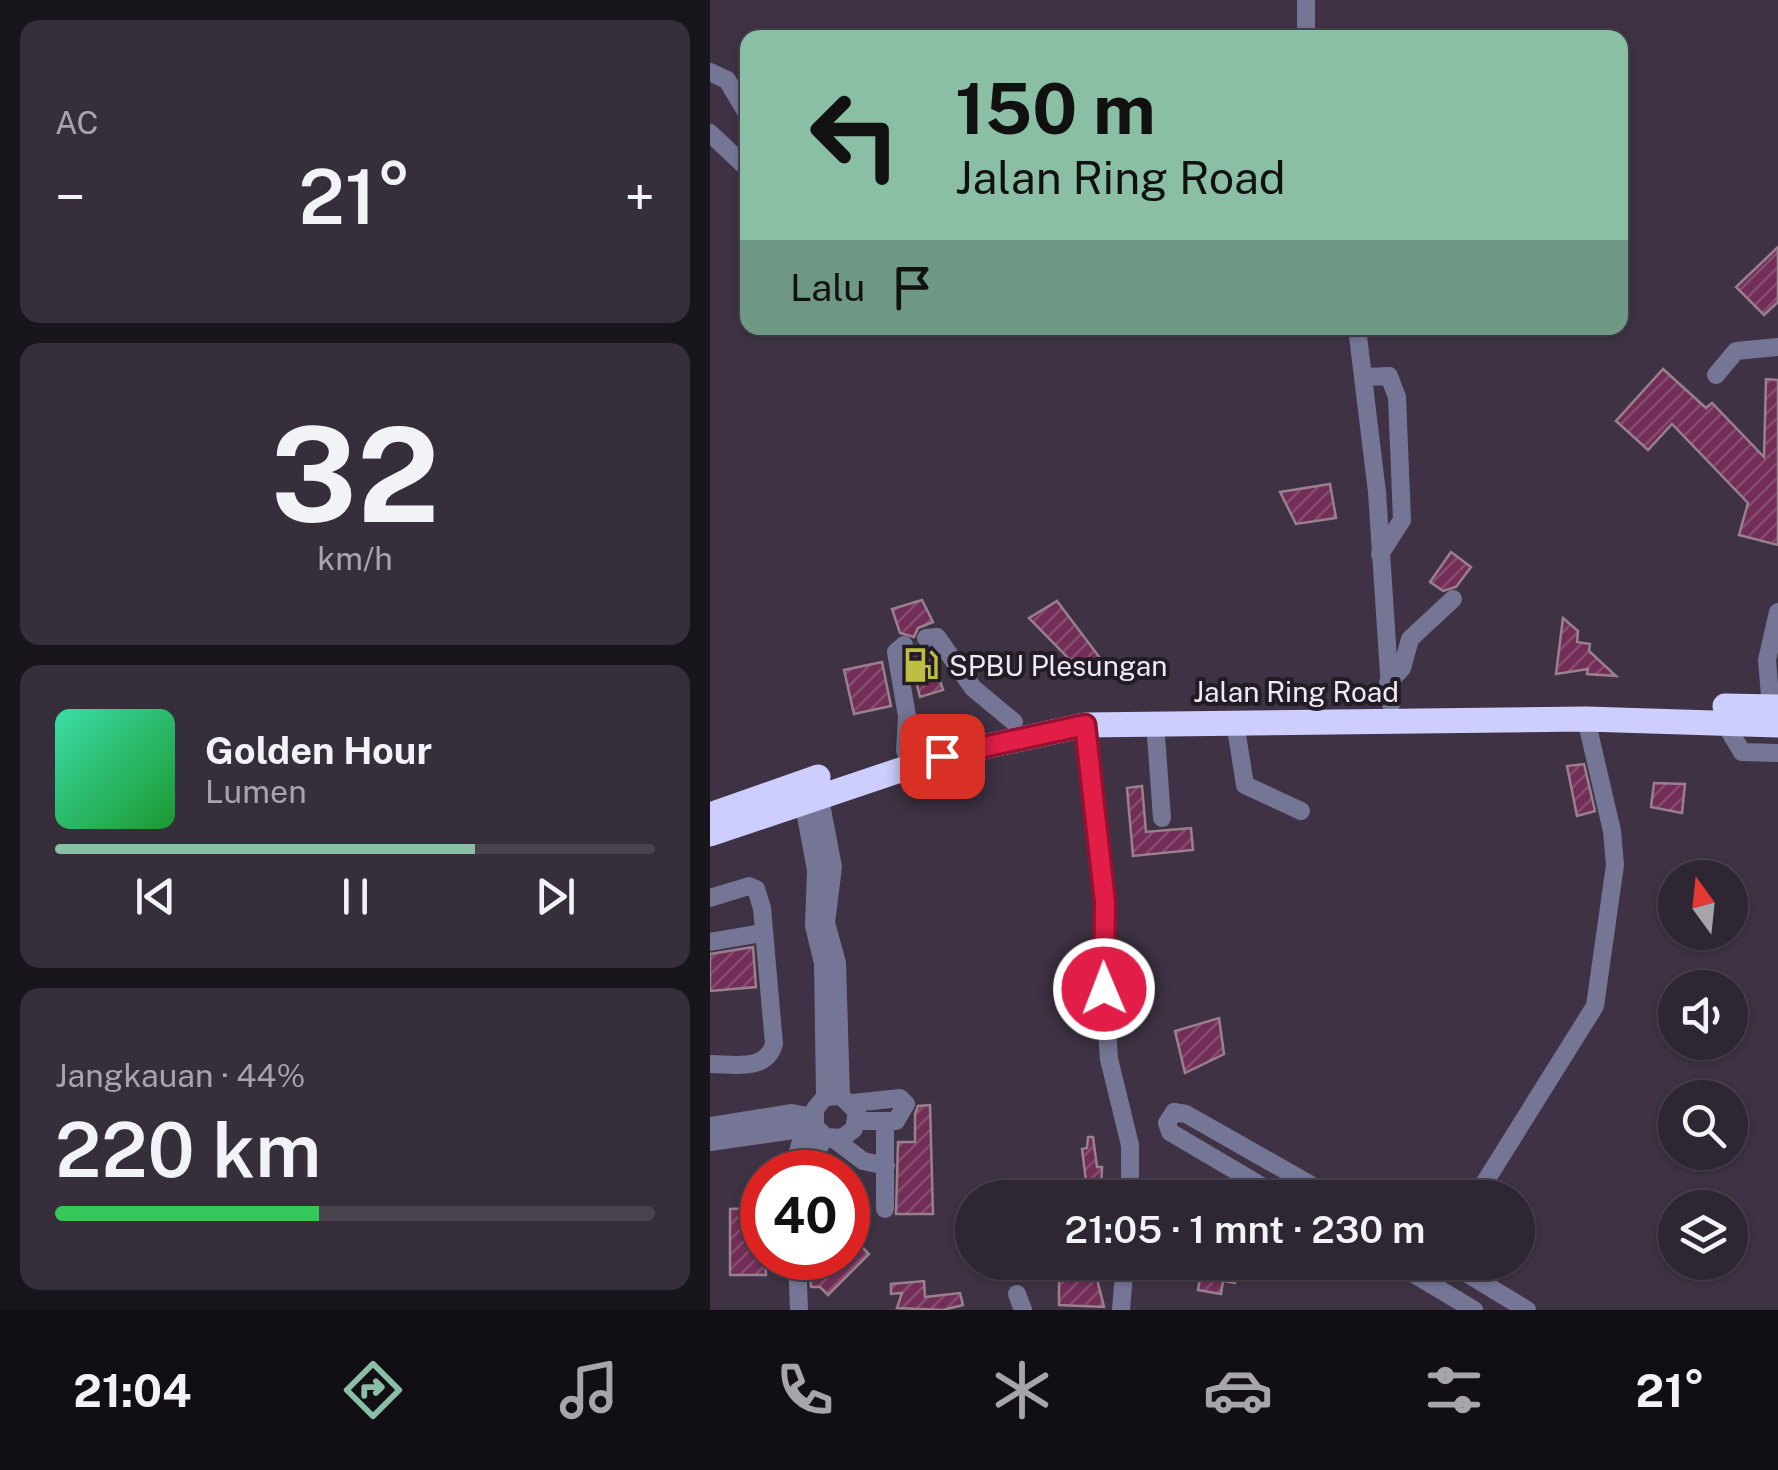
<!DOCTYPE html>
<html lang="id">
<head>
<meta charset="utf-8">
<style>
  :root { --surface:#2e2633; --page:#362e3b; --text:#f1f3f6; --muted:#a7a5ac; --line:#49434e; --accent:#8abfa5 }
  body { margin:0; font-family:"Public Sans",sans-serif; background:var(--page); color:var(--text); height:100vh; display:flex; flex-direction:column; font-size:38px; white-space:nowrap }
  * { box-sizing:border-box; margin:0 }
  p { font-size:32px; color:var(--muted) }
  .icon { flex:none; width:55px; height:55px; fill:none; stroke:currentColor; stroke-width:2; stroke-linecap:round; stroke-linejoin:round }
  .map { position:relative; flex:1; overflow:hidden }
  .details { display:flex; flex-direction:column; gap:20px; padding:20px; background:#19151c; width:710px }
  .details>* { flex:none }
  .hud { position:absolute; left:30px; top:30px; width:888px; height:305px; border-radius:20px; box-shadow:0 2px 8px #0004,0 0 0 2px var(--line); background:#8abfa5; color:#111; overflow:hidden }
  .needle { width:65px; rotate:345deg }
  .fabs { position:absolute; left:948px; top:860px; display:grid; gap:20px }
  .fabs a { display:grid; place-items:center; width:90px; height:90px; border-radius:50%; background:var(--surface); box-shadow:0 2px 8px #0004,0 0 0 2px var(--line); font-size:50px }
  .speed { position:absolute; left:30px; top:1150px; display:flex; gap:20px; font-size:50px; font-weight:700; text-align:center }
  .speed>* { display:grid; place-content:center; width:130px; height:130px; border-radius:50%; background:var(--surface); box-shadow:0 2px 8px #0004,0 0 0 2px var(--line); line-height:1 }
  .speed .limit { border:15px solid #d22; background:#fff; color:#111 }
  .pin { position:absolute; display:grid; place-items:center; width:85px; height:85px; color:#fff; margin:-42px; border-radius:20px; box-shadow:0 5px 15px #0006 }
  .me { position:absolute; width:110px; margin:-55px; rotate:359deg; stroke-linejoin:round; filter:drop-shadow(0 0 8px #0008) }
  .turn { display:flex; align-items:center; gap:35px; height:210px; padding:0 50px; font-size:45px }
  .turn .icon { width:130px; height:130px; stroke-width:2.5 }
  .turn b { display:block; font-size:70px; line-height:85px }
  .then { display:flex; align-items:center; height:95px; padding:0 50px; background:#0003; gap:20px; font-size:38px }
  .big { font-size:75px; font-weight:600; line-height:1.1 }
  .details .card { flex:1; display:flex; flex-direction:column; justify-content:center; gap:15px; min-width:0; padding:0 35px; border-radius:20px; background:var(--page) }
  .details .dial { align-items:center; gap:0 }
  .dial b { font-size:130px; line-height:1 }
  .song { display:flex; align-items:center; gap:30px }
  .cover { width:120px; height:120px; border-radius:15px; background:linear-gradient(135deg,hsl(160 70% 55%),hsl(130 70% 35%)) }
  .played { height:10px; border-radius:5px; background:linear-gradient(90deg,var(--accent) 70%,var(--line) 70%) }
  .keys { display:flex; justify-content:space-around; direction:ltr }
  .heat { display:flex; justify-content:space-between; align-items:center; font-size:55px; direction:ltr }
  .charge { height:15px; border-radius:8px; background:linear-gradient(90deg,#34c759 44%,var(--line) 0) }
  .trip { position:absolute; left:245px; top:1180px; width:580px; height:100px; border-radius:50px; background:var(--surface); box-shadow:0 2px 8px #0004,0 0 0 2px var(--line); font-weight:600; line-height:100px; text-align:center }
  .dock { display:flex; height:160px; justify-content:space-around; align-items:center; background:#120f14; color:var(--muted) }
  .dock .icon { width:70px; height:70px }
  .dock .active { color:var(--accent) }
  .dock b { font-size:45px; color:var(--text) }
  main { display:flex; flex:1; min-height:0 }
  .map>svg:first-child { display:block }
</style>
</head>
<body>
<main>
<section class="details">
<div class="card"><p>AC</p>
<div class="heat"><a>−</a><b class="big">21°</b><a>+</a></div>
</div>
<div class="card dial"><b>32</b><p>km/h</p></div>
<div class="card">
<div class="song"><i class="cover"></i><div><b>Golden Hour</b><p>Lumen</p></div></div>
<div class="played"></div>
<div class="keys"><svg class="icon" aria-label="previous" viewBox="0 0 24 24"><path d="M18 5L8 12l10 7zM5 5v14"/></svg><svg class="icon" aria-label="pause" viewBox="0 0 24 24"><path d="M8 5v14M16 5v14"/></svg><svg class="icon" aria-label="next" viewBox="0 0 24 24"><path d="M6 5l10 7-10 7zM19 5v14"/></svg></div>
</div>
<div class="card"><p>Jangkauan · 44%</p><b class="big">220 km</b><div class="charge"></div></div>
</section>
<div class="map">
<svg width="1068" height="1310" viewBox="0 0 1068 1310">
  <defs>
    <pattern id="building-hatch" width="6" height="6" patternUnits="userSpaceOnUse" patternTransform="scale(2.5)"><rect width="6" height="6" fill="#722e57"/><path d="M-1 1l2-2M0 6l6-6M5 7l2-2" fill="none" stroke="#864c70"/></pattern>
  </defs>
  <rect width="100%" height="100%" fill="#3e3244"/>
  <!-- building -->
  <g fill="url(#building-hatch)" stroke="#99808d" stroke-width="2.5">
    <path d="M1068 247V302L1054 315 1026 287Z"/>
    <path d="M953 369 996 408 1002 403 1054 457 1056 379 1068 380V545L1029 535 1038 503 962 424 938 450 906 421Z"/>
    <path d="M620 484 626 518 586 524 570 492Z"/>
    <path d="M741 552 761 567 746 587 733 591 720 582Z"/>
    <path d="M212 600 223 622 208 628 204 637 190 633 182 609Z"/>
    <path d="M347 601 396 666 367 667 319 618Z"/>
    <path d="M853 618 868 631 867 642 880 644 879 651 906 676 877 674 878 669 846 674Z"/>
    <path d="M206 646 220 650 233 690 210 697 200 657Z"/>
    <path d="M172 662 181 706 144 714 134 670Z"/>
    <path d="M874 764 885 811 867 816 857 766Z"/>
    <path d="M944 783 975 784 972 813 941 807Z"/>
    <path d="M432 786 436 832 481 828 483 850 423 856 417 788Z"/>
    <path d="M43 947 46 987 0 991V954Z"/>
    <path d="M509 1018 514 1054 475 1073 465 1031Z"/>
    <path d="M220 1105 223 1214H186L188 1142H205V1114L208 1106Z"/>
    <path d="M378 1137H383L387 1167H392L391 1198H384L381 1181H376L372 1149 377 1148Z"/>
    <path d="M52 1208 56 1275H20V1209Z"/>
    <path d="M138 1227H152L151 1246 159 1254 118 1295 110 1287H101L99 1258H138Z"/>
    <path d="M371 1262 384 1267 394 1307 349 1305V1278L366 1276Z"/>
    <path d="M492 1266 527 1272 525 1283 513 1281 511 1294 488 1290Z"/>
    <path d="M214 1281 215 1297 250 1293 253 1305 233 1310 187 1308 192 1293 181 1294V1284Z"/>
  </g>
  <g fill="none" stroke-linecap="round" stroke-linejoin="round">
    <!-- minor -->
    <g stroke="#757696" stroke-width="18">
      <path d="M596 38V0"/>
      <path d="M0 72 17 80 38 115"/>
      <path d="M0 133 38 169"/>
      <path d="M647 328 667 492 681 704"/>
      <path d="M1006 375 1026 351 1068 347"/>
      <path d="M654 377 679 376 687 397 692 520 670 554"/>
      <path d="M216 638 227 637 263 688 304 722"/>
      <path d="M194 645 186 652 197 716 195 751"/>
      <path d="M678 683 692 668 700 639 743 599"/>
      <path d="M1061 707 1057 660 1068 612"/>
      <path d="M445 722 452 818"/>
      <path d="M525 722 535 785 591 811"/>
      <path d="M1014 722 1032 752 1068 753"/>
      <path d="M375 725 395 901 393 967 399 1059 420 1145V1198"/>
      <path d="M109 794 123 867 116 923 127 963 131 1096"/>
      <path d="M93 800 106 870 104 926 113 963 115 1097"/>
      <path d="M0 898 39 886 46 889 52 908 64 1044C56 1072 24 1064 0 1064"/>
      <path d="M0 942 52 933"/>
      <path d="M143 1103 190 1098 196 1104 186 1121H147"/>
      <path d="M175 1123V1209"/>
      <path d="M0 1126 82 1113 103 1117"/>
      <path d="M124 1139 153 1161 176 1166"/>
      <path d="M0 1142 105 1127 116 1137 132 1138 144 1129 147 1112 131 1096 115 1097 105 1109V1127"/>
      <path d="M82 1172 91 1141 109 1132"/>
      <path d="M82 1172 99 1161 116 1137"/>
      <path d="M572 1198 460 1132 457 1123 464 1112 476 1114 624 1198"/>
      <path d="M765 1198 885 1006 905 865 902 831 876 719"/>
      <path d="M87 1258 89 1310"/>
      <path d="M683 1262 714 1280 724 1262"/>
      <path d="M738 1262 817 1310"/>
      <path d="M714 1280 764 1310"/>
      <path d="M307 1294 313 1310"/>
      <path d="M411 1310 415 1262"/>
    </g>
    <!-- highway -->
    <g stroke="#cdcefd" stroke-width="25">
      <path d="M1015 706 1068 707"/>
      <path d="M0 815 108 777"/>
      <path d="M0 834 232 756 375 725 876 719 1068 725"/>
    </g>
  </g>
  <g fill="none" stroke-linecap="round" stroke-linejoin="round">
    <defs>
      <path id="route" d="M232 756 375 725 395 902 394 989"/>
    </defs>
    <!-- route casing -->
    <use href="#route" stroke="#92132f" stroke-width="25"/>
    <!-- route -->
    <use href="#route" stroke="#e11d48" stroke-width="18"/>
  </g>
  <!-- icons -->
  <defs>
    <symbol id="fuel-bare" viewBox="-9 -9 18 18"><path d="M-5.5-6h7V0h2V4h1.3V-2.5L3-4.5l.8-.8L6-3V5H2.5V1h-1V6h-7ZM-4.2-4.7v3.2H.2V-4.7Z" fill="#bebf42" stroke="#221c25" stroke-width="2.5" paint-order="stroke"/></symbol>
  </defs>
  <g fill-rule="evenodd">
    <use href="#fuel-bare" x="186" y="640" width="50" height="50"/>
  </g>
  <g text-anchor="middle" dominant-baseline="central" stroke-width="8" stroke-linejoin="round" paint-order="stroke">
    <!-- poi labels -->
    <g font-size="28" fill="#f0e8f4" stroke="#221c25" text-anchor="start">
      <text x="239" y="665">SPBU Plesungan</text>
    </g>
    <!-- street labels -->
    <g font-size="28" fill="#f0e8f4" stroke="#221c25">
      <text x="586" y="691">Jalan Ring Road</text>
    </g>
  </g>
</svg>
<div class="fabs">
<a><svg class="needle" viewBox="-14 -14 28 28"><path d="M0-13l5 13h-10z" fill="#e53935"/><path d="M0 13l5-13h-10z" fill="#a7a5ac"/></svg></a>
<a><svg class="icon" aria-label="sound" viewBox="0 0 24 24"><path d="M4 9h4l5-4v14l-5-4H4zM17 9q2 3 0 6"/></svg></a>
<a><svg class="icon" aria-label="search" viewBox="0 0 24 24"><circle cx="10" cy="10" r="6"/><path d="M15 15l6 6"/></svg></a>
<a><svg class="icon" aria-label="layers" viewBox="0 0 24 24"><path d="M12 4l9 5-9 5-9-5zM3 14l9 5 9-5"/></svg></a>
</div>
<div class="speed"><div class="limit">40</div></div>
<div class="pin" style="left:232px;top:756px;background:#d93025"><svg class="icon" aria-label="arrive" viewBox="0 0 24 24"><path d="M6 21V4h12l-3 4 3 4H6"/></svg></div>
<svg class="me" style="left:394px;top:989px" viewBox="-20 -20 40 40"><circle r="17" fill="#e11d48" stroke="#fff" stroke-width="3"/><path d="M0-11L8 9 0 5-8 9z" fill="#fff"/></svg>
<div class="trip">21:05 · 1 mnt · 230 m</div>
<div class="hud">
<div class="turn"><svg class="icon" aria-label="left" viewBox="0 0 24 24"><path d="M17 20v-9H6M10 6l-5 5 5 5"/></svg><div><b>150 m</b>Jalan Ring Road</div></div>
<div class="then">Lalu<svg class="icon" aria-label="arrive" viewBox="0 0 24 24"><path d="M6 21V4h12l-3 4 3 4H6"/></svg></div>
</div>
</div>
</main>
<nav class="dock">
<b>21:04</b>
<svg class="icon active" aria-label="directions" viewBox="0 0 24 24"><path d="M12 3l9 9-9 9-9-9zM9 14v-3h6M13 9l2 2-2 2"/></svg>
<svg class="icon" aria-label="music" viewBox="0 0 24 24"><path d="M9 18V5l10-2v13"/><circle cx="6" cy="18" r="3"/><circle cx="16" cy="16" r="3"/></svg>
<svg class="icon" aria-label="phone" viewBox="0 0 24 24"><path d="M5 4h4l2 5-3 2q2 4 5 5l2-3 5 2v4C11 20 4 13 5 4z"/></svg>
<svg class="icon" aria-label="climate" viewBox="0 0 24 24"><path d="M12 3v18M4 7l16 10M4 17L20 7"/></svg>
<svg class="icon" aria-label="car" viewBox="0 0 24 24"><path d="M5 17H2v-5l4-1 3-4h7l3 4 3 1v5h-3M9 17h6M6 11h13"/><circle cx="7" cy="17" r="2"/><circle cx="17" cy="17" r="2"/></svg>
<svg class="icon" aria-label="filters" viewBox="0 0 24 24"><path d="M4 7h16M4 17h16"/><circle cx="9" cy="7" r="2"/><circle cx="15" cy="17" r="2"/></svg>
<b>21°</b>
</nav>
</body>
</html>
